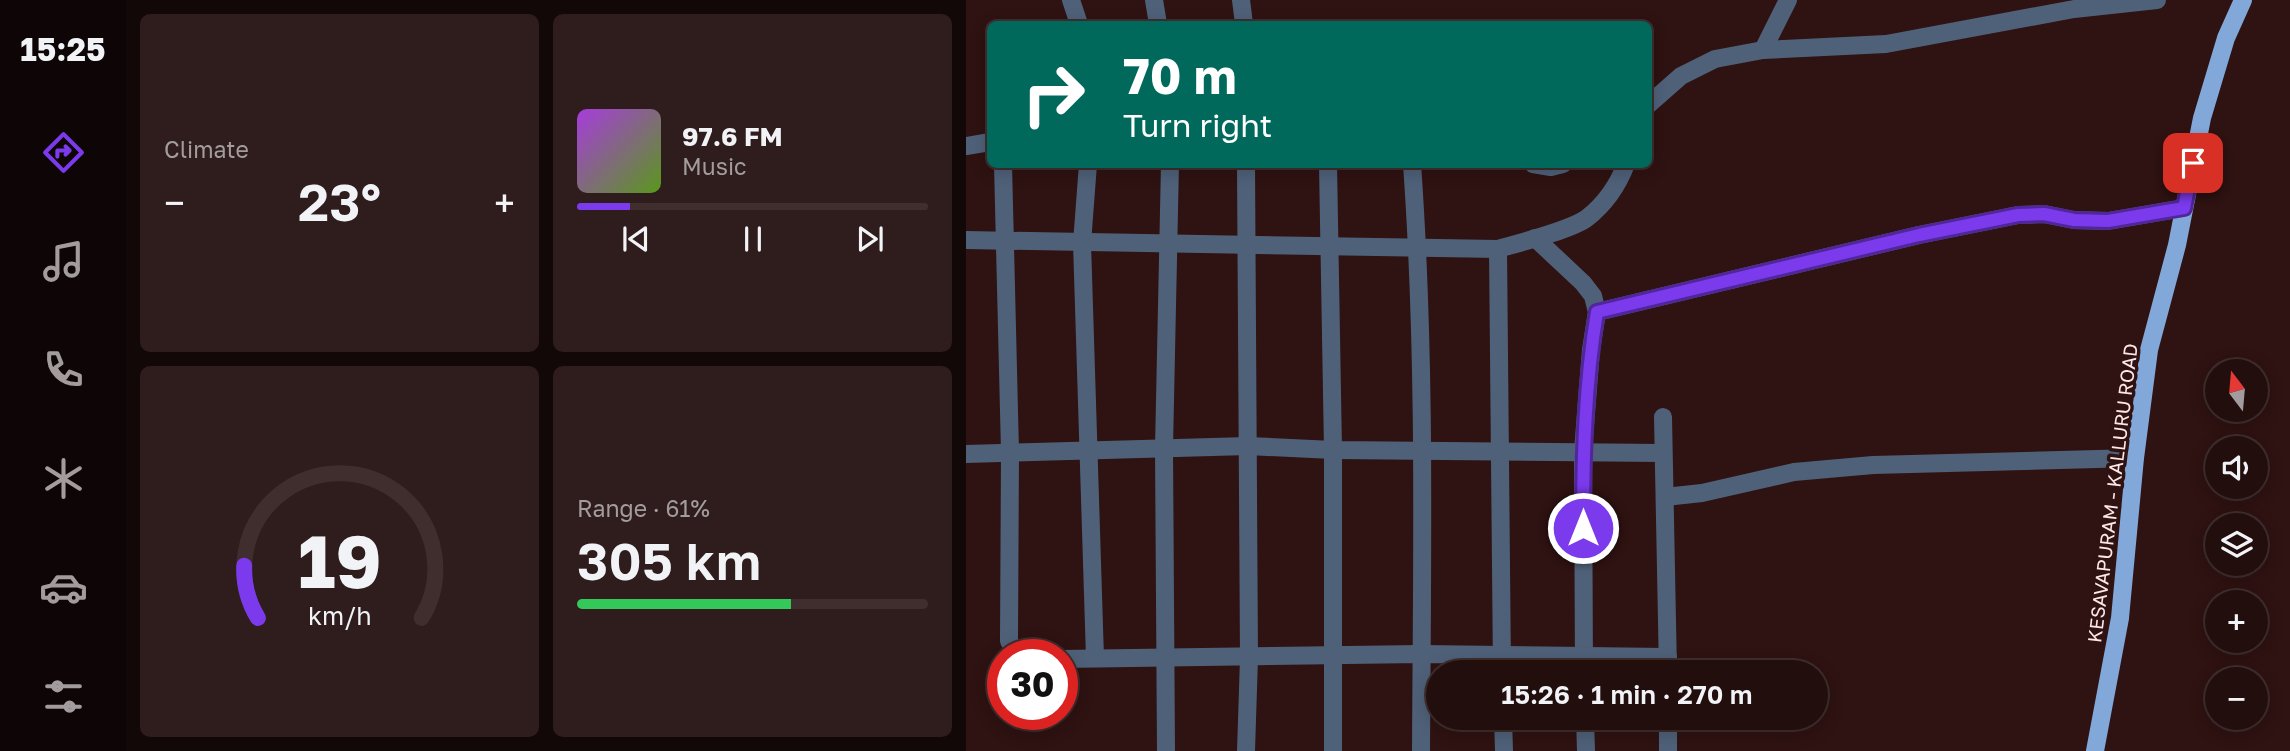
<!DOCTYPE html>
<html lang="en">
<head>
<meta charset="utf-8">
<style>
  :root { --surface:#230e0e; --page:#2f1c1c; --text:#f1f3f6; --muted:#a39c9e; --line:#402e2e; --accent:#7c3aed }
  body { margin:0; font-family:"Golos Text",sans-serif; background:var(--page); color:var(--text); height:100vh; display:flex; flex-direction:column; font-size:26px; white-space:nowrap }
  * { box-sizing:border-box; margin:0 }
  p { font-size:23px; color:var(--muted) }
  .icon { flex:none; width:38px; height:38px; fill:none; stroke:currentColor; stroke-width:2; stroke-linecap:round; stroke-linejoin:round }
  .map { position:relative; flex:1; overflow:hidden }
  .sheet { display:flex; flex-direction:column; gap:14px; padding:14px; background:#130808; width:840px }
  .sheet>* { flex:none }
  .top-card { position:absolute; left:21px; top:21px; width:665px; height:147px; border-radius:10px; box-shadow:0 4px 18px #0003,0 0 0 2px var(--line); background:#00695c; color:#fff; overflow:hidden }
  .needle { width:46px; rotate:344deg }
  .fabs { position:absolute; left:1239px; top:359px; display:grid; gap:14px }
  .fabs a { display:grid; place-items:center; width:63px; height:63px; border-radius:50%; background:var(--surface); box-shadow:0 4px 18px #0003,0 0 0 2px var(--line); font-size:35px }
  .speed { position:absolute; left:21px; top:639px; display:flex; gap:14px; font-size:35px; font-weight:700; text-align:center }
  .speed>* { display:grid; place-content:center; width:91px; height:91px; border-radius:50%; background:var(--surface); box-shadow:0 4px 18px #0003,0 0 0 2px var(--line); line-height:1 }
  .speed .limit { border:10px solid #d22; background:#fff; color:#111 }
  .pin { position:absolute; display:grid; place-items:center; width:60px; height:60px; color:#fff; margin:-30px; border-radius:14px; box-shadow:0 4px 10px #0006 }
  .me { position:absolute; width:77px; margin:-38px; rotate:0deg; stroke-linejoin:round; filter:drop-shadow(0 0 5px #0008) }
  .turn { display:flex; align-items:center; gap:24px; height:147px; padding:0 21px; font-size:32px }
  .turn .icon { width:91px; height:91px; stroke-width:2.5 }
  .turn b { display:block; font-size:49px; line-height:60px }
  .big { font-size:52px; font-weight:600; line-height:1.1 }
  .sheet .tile { flex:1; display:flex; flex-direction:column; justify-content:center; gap:10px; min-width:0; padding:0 24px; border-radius:10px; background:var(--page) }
  .sheet .dial { align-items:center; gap:0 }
  .dial svg { height:182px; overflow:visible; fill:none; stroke:var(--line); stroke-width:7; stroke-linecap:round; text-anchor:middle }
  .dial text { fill:var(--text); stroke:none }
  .song { display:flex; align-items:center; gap:21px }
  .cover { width:84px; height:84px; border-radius:10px; background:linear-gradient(135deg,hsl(280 70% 55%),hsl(90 70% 35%)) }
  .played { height:7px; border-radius:4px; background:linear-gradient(90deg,var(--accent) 15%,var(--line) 15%) }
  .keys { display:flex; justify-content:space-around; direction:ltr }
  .heat { display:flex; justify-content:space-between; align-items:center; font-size:38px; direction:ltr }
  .charge { height:10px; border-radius:5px; background:linear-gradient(90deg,#34c759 61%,var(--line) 0) }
  .sheet .tiles { flex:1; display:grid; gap:14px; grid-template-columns:repeat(2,1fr) }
  .trip { position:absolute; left:460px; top:660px; width:402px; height:70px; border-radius:35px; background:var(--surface); box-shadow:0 4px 18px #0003,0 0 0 2px var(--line); font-weight:600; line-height:70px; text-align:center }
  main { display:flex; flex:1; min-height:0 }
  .tab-bar { display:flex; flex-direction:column; width:126px; justify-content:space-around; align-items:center; background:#0e0606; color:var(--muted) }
  .tab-bar .icon { width:49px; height:49px }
  .tab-bar .current { color:var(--accent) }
  .tab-bar b { font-size:32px; color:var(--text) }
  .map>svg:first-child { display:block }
</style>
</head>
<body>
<main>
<nav class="tab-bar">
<b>15:25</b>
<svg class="icon current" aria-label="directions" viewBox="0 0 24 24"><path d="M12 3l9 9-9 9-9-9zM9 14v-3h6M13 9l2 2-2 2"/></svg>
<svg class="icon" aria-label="music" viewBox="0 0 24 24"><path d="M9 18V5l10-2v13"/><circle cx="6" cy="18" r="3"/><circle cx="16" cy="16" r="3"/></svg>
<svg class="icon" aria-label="phone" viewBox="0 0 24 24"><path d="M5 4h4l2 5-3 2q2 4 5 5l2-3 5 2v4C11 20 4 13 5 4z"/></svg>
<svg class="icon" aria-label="climate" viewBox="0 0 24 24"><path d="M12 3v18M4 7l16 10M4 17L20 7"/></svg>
<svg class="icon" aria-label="car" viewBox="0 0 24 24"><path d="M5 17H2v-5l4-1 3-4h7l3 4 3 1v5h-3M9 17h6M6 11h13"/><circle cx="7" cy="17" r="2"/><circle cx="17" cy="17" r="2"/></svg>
<svg class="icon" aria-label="filters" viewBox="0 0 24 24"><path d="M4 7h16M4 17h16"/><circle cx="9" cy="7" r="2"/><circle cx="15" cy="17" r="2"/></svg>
</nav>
<section class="sheet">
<div class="tiles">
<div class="tile"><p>Climate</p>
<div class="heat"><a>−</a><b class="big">23°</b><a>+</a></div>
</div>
<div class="tile">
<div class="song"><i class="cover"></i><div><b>97.6 FM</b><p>Music</p></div></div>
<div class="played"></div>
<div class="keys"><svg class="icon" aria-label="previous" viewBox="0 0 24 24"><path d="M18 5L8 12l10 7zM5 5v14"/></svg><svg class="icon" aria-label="pause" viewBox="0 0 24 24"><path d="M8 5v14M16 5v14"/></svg><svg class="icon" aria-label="next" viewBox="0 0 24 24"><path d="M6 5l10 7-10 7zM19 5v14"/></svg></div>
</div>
<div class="tile dial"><svg viewBox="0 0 100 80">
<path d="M14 69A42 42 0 1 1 86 69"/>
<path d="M14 69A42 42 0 0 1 8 46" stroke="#7c3aed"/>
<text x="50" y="56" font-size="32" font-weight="700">19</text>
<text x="50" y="72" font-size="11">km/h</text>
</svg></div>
<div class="tile"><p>Range · 61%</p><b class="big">305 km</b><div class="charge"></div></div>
</div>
</section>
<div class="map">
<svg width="1324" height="751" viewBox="0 0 1324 751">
  <rect width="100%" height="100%" fill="#2f1212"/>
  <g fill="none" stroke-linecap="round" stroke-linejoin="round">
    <!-- minor -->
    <g stroke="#4f6179" stroke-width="18">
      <path d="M105 0 113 24"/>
      <path d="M188 0 192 24"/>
      <path d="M275 0 278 24"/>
      <path d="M797 50 822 0"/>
      <path d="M682 105 715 76 749 59 797 50 920 44 1108 9 1191 0"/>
      <path d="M0 146 24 142"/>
      <path d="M37 164 44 452 43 641 51 654"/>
      <path d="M122 164 116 243 129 658"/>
      <path d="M280 164 283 658 280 751"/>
      <path d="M362 164 367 450V751"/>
      <path d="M446 164C460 360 456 555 455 751"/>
      <path d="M567 164 585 167 597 164"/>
      <path d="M569 238 617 283 627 296 631 312 625 350 617 451 618 672"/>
      <path d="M0 240 532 249C553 243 605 230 621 218 639 204 652 185 660 164"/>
      <path d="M532 249 536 672"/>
      <path d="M631 312 953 235 1052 215 1078 214 1108 220 1142 221 1218 208"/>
      <path d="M697 417 702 672"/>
      <path d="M0 454 282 446 367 450 697 453"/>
      <path d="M699 497 736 493 828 472 907 465 1169 458"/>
      <path d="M96 659 455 654 702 657"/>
      <path d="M537 718 538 751"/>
      <path d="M619 718 620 751"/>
      <path d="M702 718V751"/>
      <path d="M200 751 198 448 204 164"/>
    </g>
    <!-- major -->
    <path stroke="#82a8da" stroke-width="18" d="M1129 751 1154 618 1169 458 1183 350 1211 245 1236 118 1260 38 1277 0"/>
  </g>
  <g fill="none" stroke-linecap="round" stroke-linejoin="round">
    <defs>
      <path id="route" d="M617 528C617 455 619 384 631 312L953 235 1052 215 1078 214 1108 220 1142 221 1218 208 1227 163"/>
    </defs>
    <!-- route casing -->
    <use href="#route" stroke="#51269a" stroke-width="18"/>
    <!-- route -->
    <use href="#route" stroke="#7c3aed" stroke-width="12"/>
  </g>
  <g text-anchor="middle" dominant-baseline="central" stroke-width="7" stroke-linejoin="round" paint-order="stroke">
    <!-- street labels -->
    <g font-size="19" fill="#fee8e7" stroke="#2f1212">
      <text transform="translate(1146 493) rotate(-83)">KESAVAPURAM - KALLURU ROAD</text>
    </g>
  </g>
</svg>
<div class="fabs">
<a><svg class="needle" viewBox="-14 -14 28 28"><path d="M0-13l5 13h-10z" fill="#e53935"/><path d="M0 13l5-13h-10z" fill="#a39c9e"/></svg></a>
<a><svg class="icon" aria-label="sound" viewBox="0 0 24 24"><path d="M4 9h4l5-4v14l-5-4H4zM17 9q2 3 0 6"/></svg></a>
<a><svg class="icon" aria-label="layers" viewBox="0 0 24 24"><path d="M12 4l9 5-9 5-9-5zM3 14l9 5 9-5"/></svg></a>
<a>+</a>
<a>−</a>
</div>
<div class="speed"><div class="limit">30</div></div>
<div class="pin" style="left:1227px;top:163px;background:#d93025"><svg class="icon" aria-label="arrive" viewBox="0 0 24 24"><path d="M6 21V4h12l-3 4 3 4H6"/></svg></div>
<svg class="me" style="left:617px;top:528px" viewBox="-20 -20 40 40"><circle r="17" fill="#7c3aed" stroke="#fff" stroke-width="3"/><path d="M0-11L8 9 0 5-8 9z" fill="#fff"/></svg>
<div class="trip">15:26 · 1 min · 270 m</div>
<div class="top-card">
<div class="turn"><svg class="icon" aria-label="right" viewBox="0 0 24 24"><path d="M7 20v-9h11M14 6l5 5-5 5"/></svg><div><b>70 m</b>Turn right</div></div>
</div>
</div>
</main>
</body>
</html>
